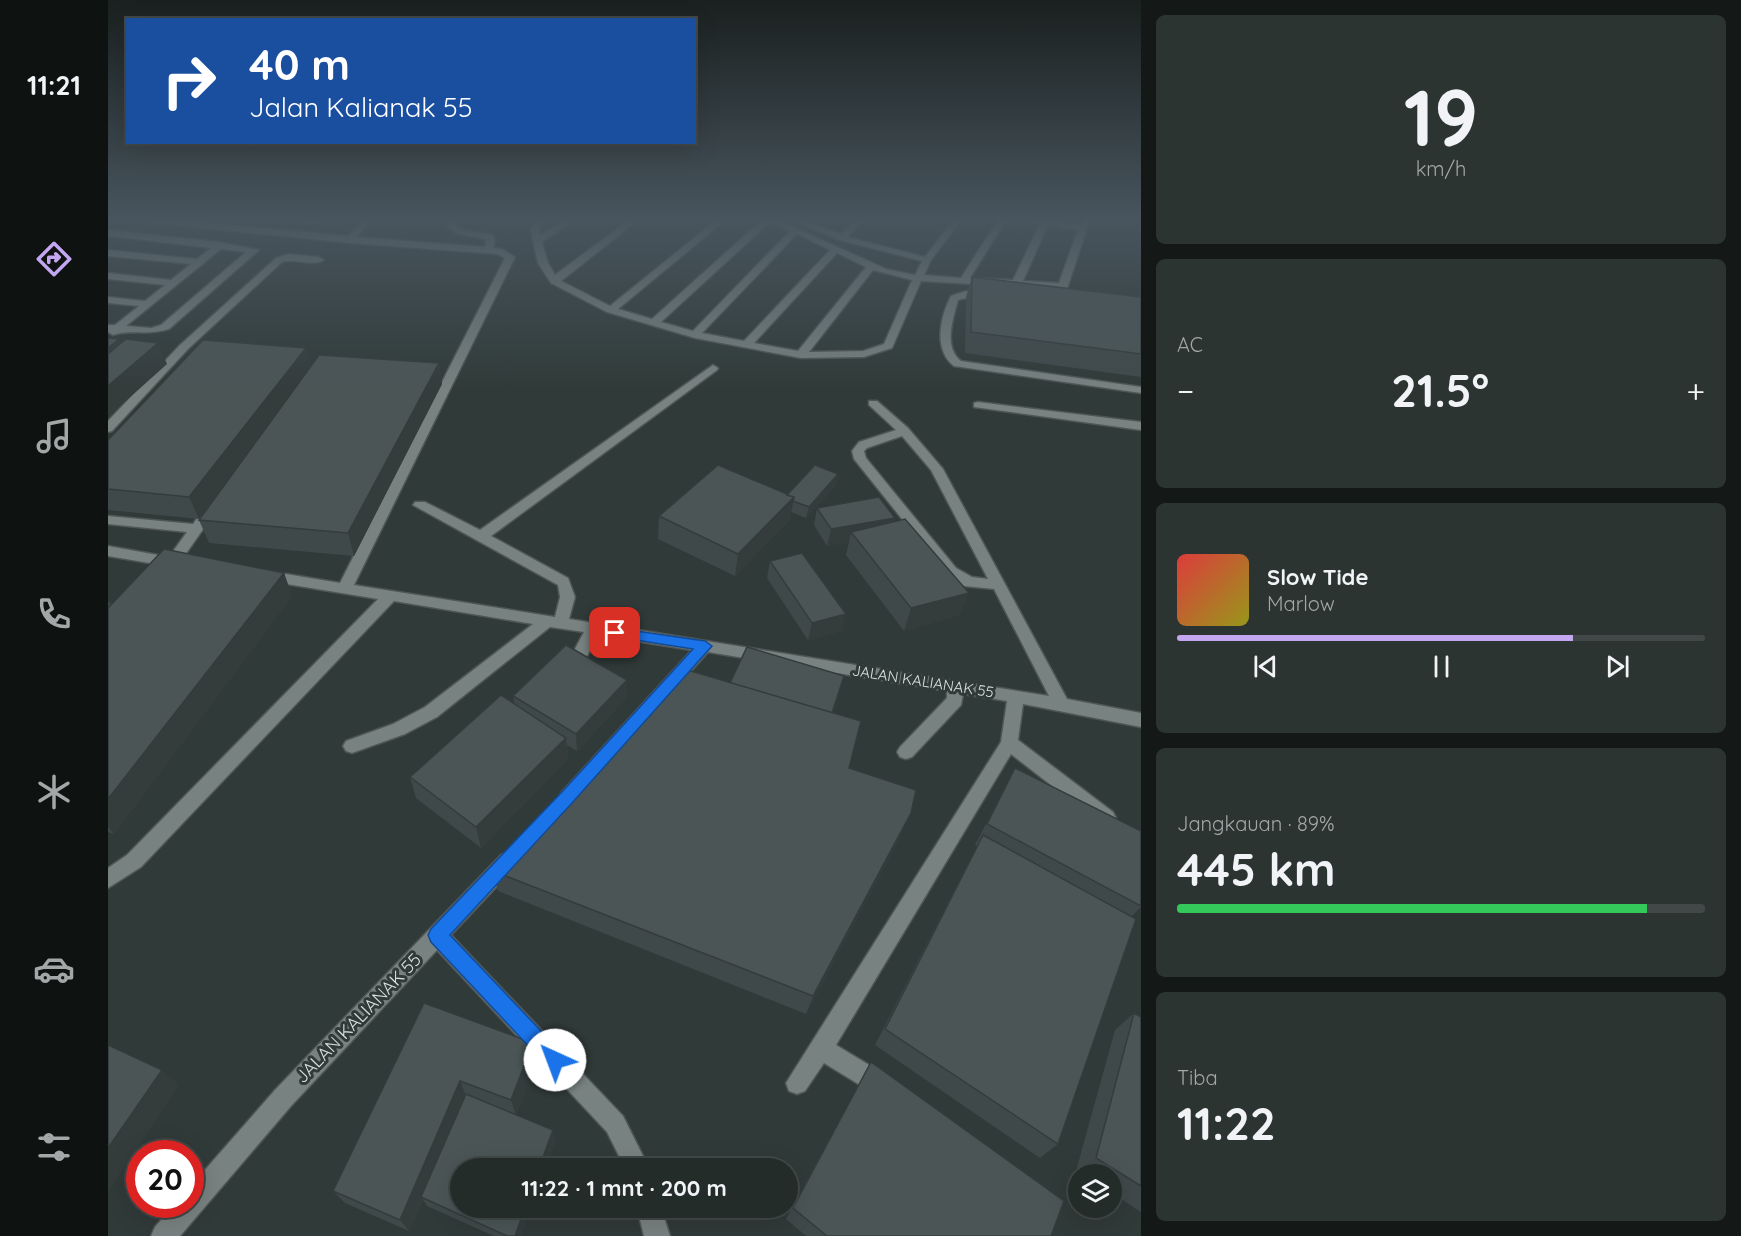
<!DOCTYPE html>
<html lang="id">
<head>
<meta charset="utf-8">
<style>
  :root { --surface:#242c2a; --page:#2c3432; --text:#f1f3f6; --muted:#a3a7a8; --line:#414847; --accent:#c4a7f1 }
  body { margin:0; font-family:Quicksand,sans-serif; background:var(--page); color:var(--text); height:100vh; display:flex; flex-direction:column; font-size:22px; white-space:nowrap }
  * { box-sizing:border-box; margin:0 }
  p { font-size:20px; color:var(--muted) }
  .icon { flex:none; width:33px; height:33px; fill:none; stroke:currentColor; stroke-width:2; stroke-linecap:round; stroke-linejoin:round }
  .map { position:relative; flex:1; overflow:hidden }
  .side { display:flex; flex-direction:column; gap:15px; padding:15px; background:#141817; width:600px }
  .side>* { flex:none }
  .hud { position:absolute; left:18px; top:18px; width:570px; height:126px; border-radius:0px; box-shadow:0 6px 24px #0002,0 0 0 2px var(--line); background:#1a4fa0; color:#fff; overflow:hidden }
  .tools { position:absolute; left:960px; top:1164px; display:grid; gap:12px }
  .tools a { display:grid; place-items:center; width:54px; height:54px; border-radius:50%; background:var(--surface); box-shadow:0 6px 24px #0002,0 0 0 2px var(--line); font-size:30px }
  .speed { position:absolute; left:18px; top:1140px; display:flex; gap:12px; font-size:30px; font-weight:700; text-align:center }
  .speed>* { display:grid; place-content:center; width:78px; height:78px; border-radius:50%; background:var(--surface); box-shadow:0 6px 24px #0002,0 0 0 2px var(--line); line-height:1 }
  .speed .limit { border:9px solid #d22; background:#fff; color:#111 }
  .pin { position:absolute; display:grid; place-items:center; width:51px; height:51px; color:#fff; margin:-26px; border-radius:12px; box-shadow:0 3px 9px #0006 }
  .me { position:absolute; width:66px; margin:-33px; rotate:317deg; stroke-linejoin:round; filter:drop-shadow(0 0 4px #0008) }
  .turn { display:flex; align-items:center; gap:21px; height:126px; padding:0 24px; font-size:27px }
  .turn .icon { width:78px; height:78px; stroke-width:2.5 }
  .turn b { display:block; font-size:42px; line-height:51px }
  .big { font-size:45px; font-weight:800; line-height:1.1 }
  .side .card { flex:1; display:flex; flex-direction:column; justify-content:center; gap:9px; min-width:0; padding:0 21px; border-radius:9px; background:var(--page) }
  .side .dial { align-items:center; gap:0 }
  .dial b { font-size:78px; line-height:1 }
  .song { display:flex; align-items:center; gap:18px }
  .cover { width:72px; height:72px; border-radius:9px; background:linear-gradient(135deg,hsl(0 70% 55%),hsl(60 70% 35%)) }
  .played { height:6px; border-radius:3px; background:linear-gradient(90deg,var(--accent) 75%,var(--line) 75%) }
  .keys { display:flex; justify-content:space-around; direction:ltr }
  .heat { display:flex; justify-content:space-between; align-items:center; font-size:33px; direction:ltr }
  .charge { height:9px; border-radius:4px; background:linear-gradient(90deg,#34c759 89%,var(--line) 0) }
  .trip { position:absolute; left:342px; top:1158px; width:348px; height:60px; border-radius:30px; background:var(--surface); box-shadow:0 6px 24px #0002,0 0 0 2px var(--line); font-weight:800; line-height:60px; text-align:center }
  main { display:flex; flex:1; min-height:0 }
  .tab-bar { display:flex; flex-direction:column; width:108px; justify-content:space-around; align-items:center; background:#0e1211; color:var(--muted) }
  .tab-bar .icon { width:42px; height:42px }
  .tab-bar .on { color:var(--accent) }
  .tab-bar b { font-size:27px; color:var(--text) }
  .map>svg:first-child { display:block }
</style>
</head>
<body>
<main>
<nav class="tab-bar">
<b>11:21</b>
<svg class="icon on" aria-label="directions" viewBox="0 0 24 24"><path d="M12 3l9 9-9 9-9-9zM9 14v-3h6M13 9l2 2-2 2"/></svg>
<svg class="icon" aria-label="music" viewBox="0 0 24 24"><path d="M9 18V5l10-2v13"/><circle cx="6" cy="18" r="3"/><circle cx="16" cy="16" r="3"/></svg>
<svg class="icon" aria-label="phone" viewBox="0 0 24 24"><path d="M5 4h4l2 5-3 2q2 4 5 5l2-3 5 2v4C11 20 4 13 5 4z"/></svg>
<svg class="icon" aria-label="climate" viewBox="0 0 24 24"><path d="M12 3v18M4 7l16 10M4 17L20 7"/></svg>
<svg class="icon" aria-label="car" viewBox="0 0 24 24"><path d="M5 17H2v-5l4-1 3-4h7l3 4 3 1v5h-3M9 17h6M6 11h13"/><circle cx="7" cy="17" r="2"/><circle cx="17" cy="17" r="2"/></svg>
<svg class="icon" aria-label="filters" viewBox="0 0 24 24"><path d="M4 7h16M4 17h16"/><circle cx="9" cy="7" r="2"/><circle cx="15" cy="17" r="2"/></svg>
</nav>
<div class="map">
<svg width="1033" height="1236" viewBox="0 0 1033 1236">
  <rect width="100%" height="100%" fill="#303a38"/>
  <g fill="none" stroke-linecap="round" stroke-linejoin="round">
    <defs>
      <g id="minor">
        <path d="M24 218H49L240 236 256 218H264L249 237 377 247 378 239 349 234 339 226 341 218H349L347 223 355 230 385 235 387 241 385 248 394 249 407 257 246 585 447 617 452 597 450 585 305 505 307 502H317L372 530 605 365 610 368 609 370 383 536 460 578 467 597 461 619 941 696 886 589 856 586 838 574 746 459 744 451 751 442 788 430 761 405V401H769L800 428 835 469 959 699 1033 713V727L915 704 910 740 1005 812 1008 818 1005 824 999 826 993 824 903 754 728 1045 781 1077 784 1085 781 1093 773 1096 765 1093 716 1063 697 1091 689 1094 681 1091 678 1083 893 742 899 701 855 694 853 705 804 757 798 759 792 757 789 752 792 747 839 698V691L600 652 466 802 460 805 454 802 451 797 454 792 584 650 490 635 477 660 482 668 480 672 474 674 464 670 461 660 476 632 442 627 329 717 297 734 244 753 238 751 235 746 238 741 285 724 317 707 425 624 286 601 33 867 0 888V868L19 855 270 599 160 581 153 576 160 571 232 583 397 258 389 254 242 243 28 221ZM794 436 823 470 880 579 864 577 848 568 758 458 756 451 759 448Z"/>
        <path d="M169 218H223L208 224 173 221Z"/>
        <path d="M428 218H436L431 231 432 235 461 218H470L434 242 440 263 447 275 524 218H533L453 281 502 306 611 218H620L510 309 544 319 656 218H666L778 269 807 275 814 261 731 240 679 218H689L733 234 749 218H757L740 237 817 257 847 218H855L823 260 816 275 853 278 891 218H924L973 225 978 218H986L979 228 960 286 958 298H952L950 289 813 281 784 348 756 357 693 358 587 338 499 312 443 283 430 263 425 241 423 231ZM909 221 932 224 905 280 862 278 897 222ZM662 222 682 231 585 331 553 322ZM940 225 970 230 951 283 915 281ZM689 234 722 250 636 341 594 333ZM729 253 758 267 690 351 646 343ZM765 270 804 280 776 344 755 351 701 352Z"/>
        <path d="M0 230 112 242 151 250 61 329C40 336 22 329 5 335L0 332V325H7L31 306 0 303V297L37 301 57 285 0 279V273L63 280 83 264 0 256V250L89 259 103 248 0 236ZM113 249 138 252 53 325 43 328 18 326Z"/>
        <path d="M181 254 211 257 216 260C205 267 187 258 174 262L80 349 4 431 0 432V421L72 345 168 258Z"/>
        <path d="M858 291 878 293 883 296C875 302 861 296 850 300 845 319 835 347 853 361L1033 387V393L846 366C825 350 832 317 843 296Z"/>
        <path d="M870 402 1033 422V430L866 407V403Z"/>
        <path d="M103 504 110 508 70 565 65 567 0 556V546L61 557 79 532 0 524V516L85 524 98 505Z"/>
        <path d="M400 852 407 855 409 861 407 867 343 935 515 1116 541 1168H517L499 1132 329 950 183 1106 72 1236H43L47 1227 67 1204H82V1187L167 1090 393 855Z"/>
        <path d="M529 1208H553L562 1236H536Z"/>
      </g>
    </defs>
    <!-- minor casing -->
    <use href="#minor" stroke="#4f5655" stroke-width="3"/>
    <!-- minor -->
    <use href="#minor" fill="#788281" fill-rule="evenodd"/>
  </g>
  <!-- wall -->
  <g fill="#40494a">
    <path d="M864 277 1033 297V377L857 353 858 297Z"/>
    <path d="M198 348 203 366 331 363 334 384 246 556 101 543 91 520 110 495 91 519 0 510V440Z"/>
    <path d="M730 474 728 485 698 518 683 512 682 520 627 576 550 539 551 516 679 495Z"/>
    <path d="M709 508 787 518 785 522 852 615 796 631 738 555 741 542 719 546 706 525Z"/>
    <path d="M662 561 734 631 700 640 659 578Z"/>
    <path d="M176 573 184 596 6 834 0 832V602L3 603 4 604Z"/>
    <path d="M519 680V697L469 751 459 745 460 759 373 848 308 798 302 777 406 703 405 696Z"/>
    <path d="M622 683 731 693 725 713 741 768 794 834 698 1014 390 891 385 871Z"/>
    <path d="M907 768 1033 831V907L1024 916 950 1144 932 1158 767 1045 869 846 867 845Z"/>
    <path d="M316 1003 425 1043 429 1059 408 1115 445 1130 447 1141 438 1168H352V1208H423L413 1236H386L319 1206 315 1200 301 1231 237 1203 225 1191Z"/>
    <path d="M1026 1013 1033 1017V1212L1004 1193V1174H973L968 1171 1007 1030Z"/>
    <path d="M763 1062 943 1236H698L678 1219Z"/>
  </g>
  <!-- shaded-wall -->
  <g fill="#343c3c">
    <path d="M11 339 18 355 0 370V348Z"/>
    <path d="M50 343 59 364 0 417V386Z"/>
    <path d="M198 348 204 369 91 519 81 497Z"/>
    <path d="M331 363 334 384 246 556 240 533Z"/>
    <path d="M730 474 728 485 698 518 701 507Z"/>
    <path d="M686 497 682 520 627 576 630 554Z"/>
    <path d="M787 518 782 535 743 532 741 542 719 546 723 529Z"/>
    <path d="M176 573 184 596 6 834 0 827V799Z"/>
    <path d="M861 593 852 615 796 631 803 608Z"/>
    <path d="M738 614 734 631 700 640 704 623Z"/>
    <path d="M736 676 731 693 718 734 722 718Z"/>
    <path d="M519 680V697L469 751 468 734Z"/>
    <path d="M458 738 460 759 373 848 368 827Z"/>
    <path d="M803 813 794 834 698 1014 705 996Z"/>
    <path d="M425 1043 429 1059 408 1115 403 1100Z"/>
    <path d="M54 1070 71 1085 0 1192V1148Z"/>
    <path d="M352 1081 358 1096 313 1197 315 1200 301 1231 292 1220Z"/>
    <path d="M445 1130 447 1141 438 1168H431Z"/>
    <path d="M417 1208H423L413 1236H407Z"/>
  </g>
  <!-- building -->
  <g fill="#4b5556" stroke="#343c3c" stroke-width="1.5">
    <path d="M864 277 1033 297V354L863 332Z"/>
    <path d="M0 338 11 339 0 348Z"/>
    <path d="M18 339 50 343 0 386V354Z"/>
    <path d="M95 340 198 348 81 497 0 489V440Z"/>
    <path d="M211 355 331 363 240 533 91 520Z"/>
    <path d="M610 465 686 497 630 554 551 516Z"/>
    <path d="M707 465 730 474 701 507 685 501 686 497 679 495Z"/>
    <path d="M771 497 787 518 723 529 709 508Z"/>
    <path d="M797 519 861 593 803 608 743 532Z"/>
    <path d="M56 549 176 573 0 799V608Z"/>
    <path d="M694 553 738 614 704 623 662 561Z"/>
    <path d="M458 645 519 680 468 734 405 696Z"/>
    <path d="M639 647 736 676 724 713 622 683Z"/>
    <path d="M576 669 753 721 741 768 808 790 803 813 705 996 385 871 479 777 529 722 542 703Z"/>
    <path d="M393 695 458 738 368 827 302 777Z"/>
    <path d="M907 768 1033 831V906L879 824Z"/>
    <path d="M875 835 1028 919 950 1144 777 1029Z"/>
    <path d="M316 1003 425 1043 403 1100 352 1081 292 1220 225 1191Z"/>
    <path d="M1026 1013 1033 1017V1186L988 1158Z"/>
    <path d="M0 1045 54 1070 0 1148Z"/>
    <path d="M763 1062 956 1201 943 1236H719L685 1208Z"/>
    <path d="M358 1094 445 1130 431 1168H352V1208H417L407 1236H399L313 1197Z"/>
  </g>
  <!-- sky -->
  <linearGradient id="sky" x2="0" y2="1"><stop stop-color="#1a201f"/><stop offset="0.56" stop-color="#48555e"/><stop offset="1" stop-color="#48555e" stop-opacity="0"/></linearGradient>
  <rect width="1033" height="391" fill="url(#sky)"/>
  <!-- route -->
  <path fill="#1a73e8" stroke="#114b97" stroke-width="1.5" d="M507 628 597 641 604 646 464 803 342 935 454 1053 457 1060 454 1067 447 1070 440 1067 323 942 320 935 323 929 453 793 585 649 502 636 500 633Z"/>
  <g text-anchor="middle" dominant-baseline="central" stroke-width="6" stroke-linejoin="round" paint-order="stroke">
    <!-- street labels -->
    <g font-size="15" fill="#dbe0df" stroke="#303a38">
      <text transform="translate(815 681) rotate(9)">JALAN KALIANAK 55</text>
    </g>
    <!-- near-street labels -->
    <g font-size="18" fill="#dbe0df" stroke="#303a38">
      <text transform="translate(250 1018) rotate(-46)">JALAN KALIANAK 55</text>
    </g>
  </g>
</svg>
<div class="tools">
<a><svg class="icon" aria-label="layers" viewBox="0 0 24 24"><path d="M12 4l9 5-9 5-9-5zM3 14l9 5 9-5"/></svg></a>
</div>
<div class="speed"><div class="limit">20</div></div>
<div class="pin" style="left:507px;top:633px;background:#d93025"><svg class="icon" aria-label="arrive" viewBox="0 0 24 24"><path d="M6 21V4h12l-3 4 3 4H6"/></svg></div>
<svg class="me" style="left:447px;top:1060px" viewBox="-20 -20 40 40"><circle r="19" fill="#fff"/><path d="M0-13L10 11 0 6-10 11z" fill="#1a73e8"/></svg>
<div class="trip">11:22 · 1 mnt · 200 m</div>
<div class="hud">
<div class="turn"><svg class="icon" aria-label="right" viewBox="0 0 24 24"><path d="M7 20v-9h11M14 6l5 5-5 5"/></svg><div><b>40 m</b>Jalan Kalianak 55</div></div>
</div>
</div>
<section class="side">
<div class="card dial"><b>19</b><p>km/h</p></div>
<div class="card"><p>AC</p>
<div class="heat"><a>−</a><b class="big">21.5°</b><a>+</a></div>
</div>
<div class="card">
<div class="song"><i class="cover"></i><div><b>Slow Tide</b><p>Marlow</p></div></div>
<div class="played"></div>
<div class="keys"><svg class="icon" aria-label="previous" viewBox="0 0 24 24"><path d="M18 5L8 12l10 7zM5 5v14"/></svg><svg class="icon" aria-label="pause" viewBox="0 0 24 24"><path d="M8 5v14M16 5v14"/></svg><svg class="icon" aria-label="next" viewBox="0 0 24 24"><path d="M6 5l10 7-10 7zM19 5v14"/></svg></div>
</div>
<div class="card"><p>Jangkauan · 89%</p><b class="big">445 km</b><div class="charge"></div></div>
<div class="card"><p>Tiba</p><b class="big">11:22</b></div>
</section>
</main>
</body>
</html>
